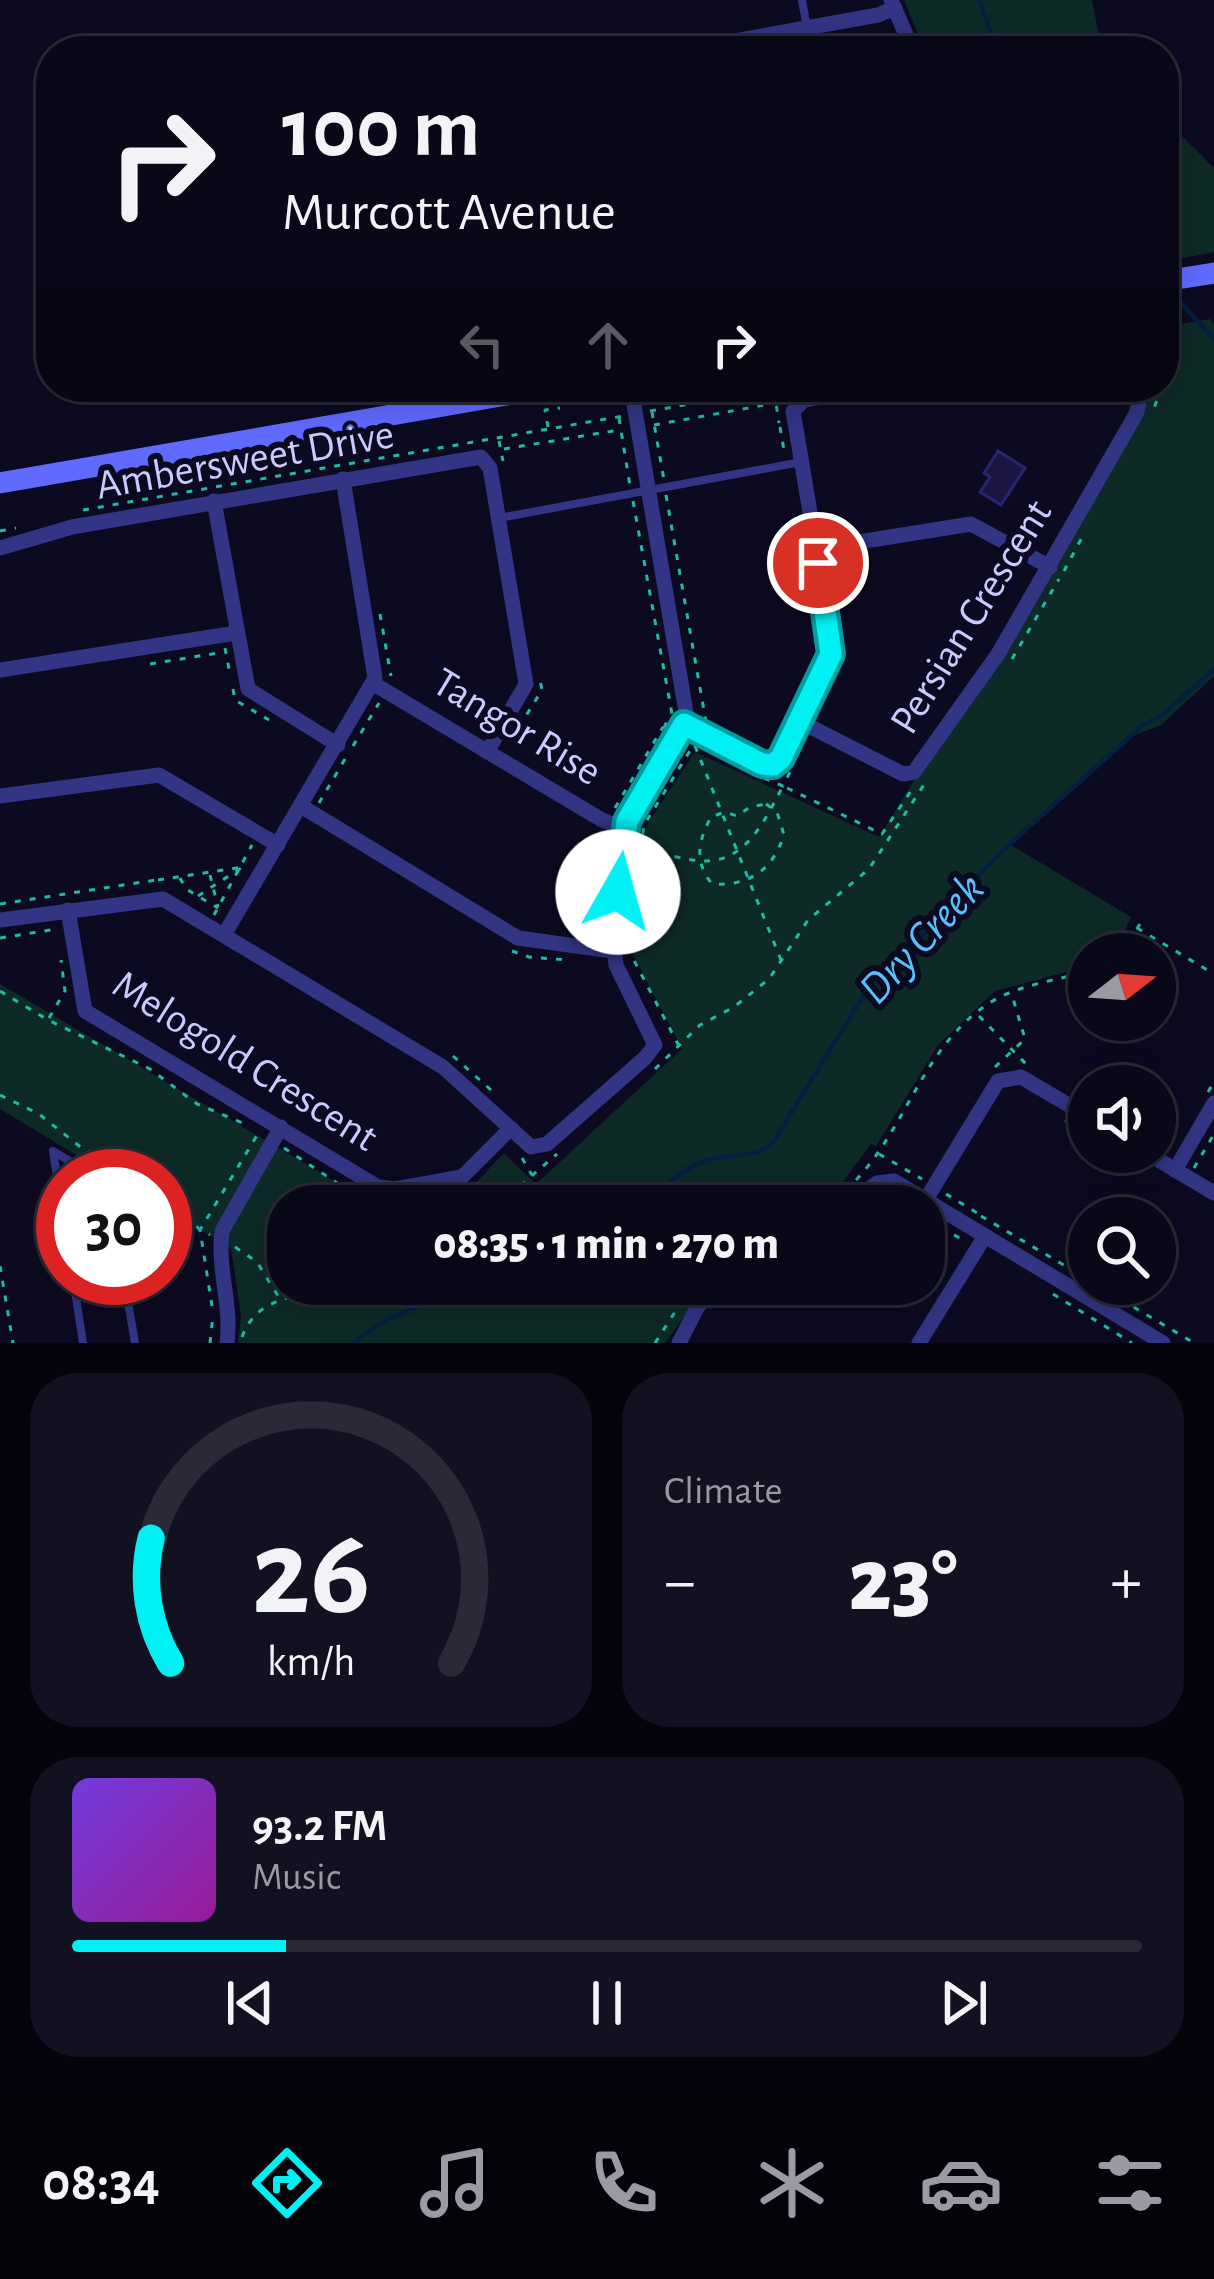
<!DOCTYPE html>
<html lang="en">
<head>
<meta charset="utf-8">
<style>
  :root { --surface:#090818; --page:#121121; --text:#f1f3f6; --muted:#999aa2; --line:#292937; --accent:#00f1f4 }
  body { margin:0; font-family:"Alegreya Sans",sans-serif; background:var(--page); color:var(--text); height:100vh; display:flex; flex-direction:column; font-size:45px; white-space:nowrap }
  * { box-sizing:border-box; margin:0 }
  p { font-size:39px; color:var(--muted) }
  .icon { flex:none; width:66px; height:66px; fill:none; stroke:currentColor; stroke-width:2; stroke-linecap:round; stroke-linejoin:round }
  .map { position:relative; height:1343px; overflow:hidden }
  .drawer { display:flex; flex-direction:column; gap:30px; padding:30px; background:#05040d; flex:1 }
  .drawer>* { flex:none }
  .banner { position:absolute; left:36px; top:36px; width:1143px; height:366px; border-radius:48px; box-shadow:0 6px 30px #0003,0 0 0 3px var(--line); background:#090818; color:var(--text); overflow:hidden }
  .needle { width:78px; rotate:73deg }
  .tools { position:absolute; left:1068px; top:933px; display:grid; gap:24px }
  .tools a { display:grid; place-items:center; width:108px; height:108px; border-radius:50%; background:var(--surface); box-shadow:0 6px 30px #0003,0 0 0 3px var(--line); font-size:60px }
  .speed { position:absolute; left:36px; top:1149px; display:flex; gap:24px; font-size:60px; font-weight:700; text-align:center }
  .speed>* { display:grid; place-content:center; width:156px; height:156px; border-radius:50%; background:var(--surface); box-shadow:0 6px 30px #0003,0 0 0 3px var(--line); line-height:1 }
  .speed .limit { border:18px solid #d22; background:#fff; color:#111 }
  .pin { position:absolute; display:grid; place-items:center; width:102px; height:102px; color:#fff; margin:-51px; border:6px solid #fff; border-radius:50%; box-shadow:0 3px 12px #0007 }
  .me { position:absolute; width:132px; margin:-66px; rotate:7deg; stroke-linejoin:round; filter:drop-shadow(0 0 9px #0008) }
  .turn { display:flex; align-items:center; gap:42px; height:252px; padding:0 48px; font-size:54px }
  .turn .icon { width:156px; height:156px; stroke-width:2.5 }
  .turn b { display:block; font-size:84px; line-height:102px }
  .lanes { display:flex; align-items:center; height:114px; padding:0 48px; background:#0003; justify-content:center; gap:60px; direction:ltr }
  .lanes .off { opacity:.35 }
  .big { font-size:90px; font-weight:800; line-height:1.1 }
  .drawer .widget { flex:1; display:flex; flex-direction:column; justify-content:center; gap:18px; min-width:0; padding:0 42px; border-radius:48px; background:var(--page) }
  .drawer .dial { align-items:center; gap:0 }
  .dial svg { height:312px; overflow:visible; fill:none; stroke:var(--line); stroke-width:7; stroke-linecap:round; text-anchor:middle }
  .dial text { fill:var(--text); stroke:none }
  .song { display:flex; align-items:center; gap:36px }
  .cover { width:144px; height:144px; border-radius:18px; background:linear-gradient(135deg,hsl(260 70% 55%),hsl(300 70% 35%)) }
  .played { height:12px; border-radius:6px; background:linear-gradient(90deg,var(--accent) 20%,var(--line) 20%) }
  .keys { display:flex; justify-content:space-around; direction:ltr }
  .heat { display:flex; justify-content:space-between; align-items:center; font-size:66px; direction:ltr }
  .drawer .tiles { flex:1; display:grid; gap:30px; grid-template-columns:1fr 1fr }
  .widget:last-child { grid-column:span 2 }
  .trip { position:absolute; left:267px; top:1185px; width:678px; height:120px; border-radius:48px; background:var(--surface); box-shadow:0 6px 30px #0003,0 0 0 3px var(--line); font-weight:800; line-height:120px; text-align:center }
  .tab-bar { display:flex; height:192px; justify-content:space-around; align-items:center; background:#04030a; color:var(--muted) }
  .tab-bar .icon { width:84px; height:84px }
  .tab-bar .active { color:var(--accent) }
  .tab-bar b { font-size:54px; color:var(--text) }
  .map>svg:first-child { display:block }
</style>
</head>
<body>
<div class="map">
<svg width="1214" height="1343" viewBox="0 0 1214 1343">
  <rect width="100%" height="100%" fill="#0c0a20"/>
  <!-- green -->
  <g fill="#0d2a27">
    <path d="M904 0H1092L1102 51H925Z"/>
    <path d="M1164 118 1214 168V252L1164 262Z"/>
    <path d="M1210 319 1214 324V676L1161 725 1135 735 1011 845 1131 917 1115 954H1089V966L995 991 938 1045 876 1146 871 1144 825 1206H412L466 1193 504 1153 536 1184 682 1049 631 951 646 826 695 752 879 837 1152 396 1145 387H1164V327Z"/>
    <path d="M0 984 377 1206H288V1284H708L665 1343H238L241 1315 231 1248 165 1208V1176H111L0 1109Z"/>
  </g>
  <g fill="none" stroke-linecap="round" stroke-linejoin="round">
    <!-- stream -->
    <g stroke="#041f3f" stroke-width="4.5">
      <path d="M979 0 998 51"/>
      <path d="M1169 290 1214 339"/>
      <path d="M649 1206C662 1190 684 1167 704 1161 729 1153 750 1160 772 1144L870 985 906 948 971 897 979 875 1003 850 1142 726 1165 713 1214 669"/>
      <path d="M525 1284H528"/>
      <path d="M354 1343 382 1322 470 1284"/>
    </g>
  </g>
  <!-- building -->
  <path fill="#1a1543" stroke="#2d2471" stroke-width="3" d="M998 451 1025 468 1001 505 980 492 990 477 984 473Z"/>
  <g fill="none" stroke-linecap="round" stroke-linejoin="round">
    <!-- path -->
    <g stroke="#21bba4" stroke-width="3" stroke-dasharray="6 9" stroke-linecap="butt">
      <path d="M1152 387 1157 400 1154 408"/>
      <path d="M774 391 779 423"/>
      <path d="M879 402 964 387"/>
      <path d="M650 411 788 387"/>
      <path d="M652 412 664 480"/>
      <path d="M619 418 630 486"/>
      <path d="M654 425 776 403"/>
      <path d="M548 427 545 410 560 408"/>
      <path d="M780 427 785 456"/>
      <path d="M499 441 503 461"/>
      <path d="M504 449 619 430"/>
      <path d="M666 495 706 722"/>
      <path d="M633 501 672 714"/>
      <path d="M83 510 623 416"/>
      <path d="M0 531 16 528"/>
      <path d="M1064 571 1085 532"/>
      <path d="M380 614 391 676"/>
      <path d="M225 648 230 674"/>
      <path d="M1012 659 1059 579"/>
      <path d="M150 664 224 652"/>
      <path d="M233 689 235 700 269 720"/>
      <path d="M664 728 670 714"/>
      <path d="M511 740 542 690 540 680"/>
      <path d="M353 746 379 703"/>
      <path d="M695 746 781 960"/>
      <path d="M764 778 783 786 791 770"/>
      <path d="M319 803 348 754"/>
      <path d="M766 804 777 812 784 835C772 871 749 886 712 884 694 862 698 841 711 817L725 812 737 816 750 807Z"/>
      <path d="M615 808 663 727"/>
      <path d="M645 851C663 853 684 860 702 861 747 863 765 819 783 786L882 834 911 791 917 794"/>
      <path d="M210 875 218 907"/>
      <path d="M180 878 186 889 218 908"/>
      <path d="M158 880 243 867"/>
      <path d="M198 896 241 868"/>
      <path d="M0 904 156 880 157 883"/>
      <path d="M214 915 252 845"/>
      <path d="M1137 928 1214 974"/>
      <path d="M590 935 597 929 608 845 603 836"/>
      <path d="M0 938 57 929"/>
      <path d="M512 951 529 957 567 960"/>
      <path d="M1120 954 1140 924"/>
      <path d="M0 991 48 1020 150 1069 197 1104 245 1124"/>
      <path d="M979 1016 1027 1065"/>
      <path d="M49 1018 65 991 61 960"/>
      <path d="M679 1046 629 951 644 825 693 746"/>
      <path d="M453 1056 491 1090"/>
      <path d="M995 1067 1025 1039 1012 995"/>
      <path d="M655 1069 700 1025 734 1007 769 979 808 920 869 869 927 780"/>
      <path d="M1208 1092 1214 1082"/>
      <path d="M0 1095 39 1114 83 1149 141 1176"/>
      <path d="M1065 1120 1089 1135"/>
      <path d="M284 1148 372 1206"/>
      <path d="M1118 1152 1135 1163"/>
      <path d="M879 1154 922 1179"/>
      <path d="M522 1158 532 1175"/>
      <path d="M1194 1168 1214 1134"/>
      <path d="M856 1180C908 1125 924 1044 991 1002 1018 985 1058 980 1089 971"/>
      <path d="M165 1194 200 1230 210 1235"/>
      <path d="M946 1194 979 1214"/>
      <path d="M389 1206 501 1197 513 1192 557 1154"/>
      <path d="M884 1206 894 1200"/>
      <path d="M981 1216 1089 1280"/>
      <path d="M928 1220 963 1240"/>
      <path d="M235 1247 257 1262 280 1299"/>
      <path d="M0 1266 13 1343"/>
      <path d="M1095 1284 1194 1343"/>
      <path d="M734 1292 748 1284"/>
      <path d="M1053 1294 1132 1343"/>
      <path d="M212 1306 200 1230 259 1132"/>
      <path d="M242 1337C258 1294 297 1300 333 1284"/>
      <path d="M210 1343 213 1315"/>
      <path d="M655 1343 693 1284"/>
    </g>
    <!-- lane -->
    <g stroke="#313584" stroke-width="8">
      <path d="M802 0 807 28"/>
      <path d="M499 518 801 462"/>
      <path d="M63 1214 53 1151 94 1176"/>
      <path d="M73 1278 83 1343"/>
      <path d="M124 1278 135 1343"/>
    </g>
    <!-- street -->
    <g stroke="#313584" stroke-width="15">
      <path d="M891 0 913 51"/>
      <path d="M679 51 878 15 895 8"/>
      <path d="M214 501 248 689 338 745"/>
      <path d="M0 548 72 527 481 457 490 468 526 684 487 752"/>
      <path d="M815 549 971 524 1050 567"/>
      <path d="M0 670 236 633"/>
      <path d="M374 684 602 820 625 829"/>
      <path d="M799 721 903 774 914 772 998 654 1136 414 1139 404 1130 387"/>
      <path d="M684 724 762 764 773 765 781 758 828 663 832 643 793 411 804 400 876 387"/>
      <path d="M0 796 159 775 278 845"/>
      <path d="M301 806 518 938 612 951"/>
      <path d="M68 910 85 1011 378 1187 395 1189 462 1177 511 1128"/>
      <path d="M0 920 163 899 443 1067 531 1147 547 1144 645 1058 655 1045 616 965 613 935 627 821 684 724 686 712 631 387"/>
      <path d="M224 935 375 678 343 479"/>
      <path d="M1145 1152 1214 1193"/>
      <path d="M1175 1170 1214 1103"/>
      <path d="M925 1201 998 1081 1021 1077 1089 1117"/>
      <path d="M846 1206 877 1183 894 1181 1163 1343"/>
      <path d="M227 1343C232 1305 217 1269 222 1231L281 1127"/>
      <path d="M679 1343 698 1306 721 1284"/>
      <path d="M919 1343 985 1236"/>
    </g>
    <!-- secondary -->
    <g stroke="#606aff" stroke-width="21">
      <path d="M1164 281 1214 273"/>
      <path d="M0 483 553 387"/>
    </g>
  </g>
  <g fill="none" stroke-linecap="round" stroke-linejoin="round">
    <defs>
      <path id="route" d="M618 892 627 821 684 724 762 764 773 765 781 758 831 654 818 563"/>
    </defs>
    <!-- route casing -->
    <use href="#route" stroke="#009d9f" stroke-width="30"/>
    <!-- route -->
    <use href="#route" stroke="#00f1f4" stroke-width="21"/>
  </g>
  <g text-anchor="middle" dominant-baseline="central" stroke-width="12" stroke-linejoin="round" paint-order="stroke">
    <!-- street labels -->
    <g font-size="42" fill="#cbc9ff" stroke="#0c0a20">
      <text transform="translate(245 460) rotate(-10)">Ambersweet Drive</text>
      <text transform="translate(971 617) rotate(-58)">Persian Crescent</text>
      <text transform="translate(517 727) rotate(31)">Tangor Rise</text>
      <text transform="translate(245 1061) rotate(32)">Melogold Crescent</text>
    </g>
    <!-- water labels -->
    <g font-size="45" font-style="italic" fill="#57c0ff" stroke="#0c0a20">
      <text transform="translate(922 939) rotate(-47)">Dry Creek</text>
    </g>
  </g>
</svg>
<div class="tools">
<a><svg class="needle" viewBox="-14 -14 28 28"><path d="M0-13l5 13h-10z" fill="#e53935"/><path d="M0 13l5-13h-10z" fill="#999aa2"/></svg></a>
<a><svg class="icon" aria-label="sound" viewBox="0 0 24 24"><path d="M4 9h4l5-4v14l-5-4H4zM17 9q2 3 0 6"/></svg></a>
<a><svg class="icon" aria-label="search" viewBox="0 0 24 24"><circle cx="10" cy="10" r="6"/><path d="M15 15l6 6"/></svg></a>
</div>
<div class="speed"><div class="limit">30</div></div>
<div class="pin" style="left:818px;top:563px;background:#d93025"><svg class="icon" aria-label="arrive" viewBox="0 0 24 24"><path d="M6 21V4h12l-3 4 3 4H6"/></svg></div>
<svg class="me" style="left:618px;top:892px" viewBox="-20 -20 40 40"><circle r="19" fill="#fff"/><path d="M0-13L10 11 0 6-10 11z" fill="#00f1f4"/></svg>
<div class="trip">08:35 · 1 min · 270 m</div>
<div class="banner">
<div class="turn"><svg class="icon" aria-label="right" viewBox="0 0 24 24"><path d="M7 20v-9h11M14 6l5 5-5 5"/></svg><div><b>100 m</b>Murcott Avenue</div></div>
<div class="lanes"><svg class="icon off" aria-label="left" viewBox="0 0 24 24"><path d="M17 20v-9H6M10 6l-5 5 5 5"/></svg><svg class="icon off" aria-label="ahead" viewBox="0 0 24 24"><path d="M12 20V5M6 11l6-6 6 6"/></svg><svg class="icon" aria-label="right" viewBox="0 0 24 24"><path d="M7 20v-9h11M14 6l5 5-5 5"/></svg></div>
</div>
</div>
<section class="drawer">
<div class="tiles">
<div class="widget dial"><svg viewBox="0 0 100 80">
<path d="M14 69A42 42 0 1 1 86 69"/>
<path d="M14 69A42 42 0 0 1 9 37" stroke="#00f1f4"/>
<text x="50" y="56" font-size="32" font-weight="700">26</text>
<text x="50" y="72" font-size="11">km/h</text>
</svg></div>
<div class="widget"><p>Climate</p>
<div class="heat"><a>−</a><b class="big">23°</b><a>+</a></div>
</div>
<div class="widget">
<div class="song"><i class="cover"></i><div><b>93.2 FM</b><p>Music</p></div></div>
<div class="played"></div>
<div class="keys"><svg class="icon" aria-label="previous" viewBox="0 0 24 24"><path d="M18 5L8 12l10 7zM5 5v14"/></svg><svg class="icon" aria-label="pause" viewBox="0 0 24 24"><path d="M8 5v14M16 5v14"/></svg><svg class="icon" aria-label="next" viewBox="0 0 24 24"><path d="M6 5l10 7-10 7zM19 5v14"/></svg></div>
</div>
</div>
</section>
<nav class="tab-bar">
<b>08:34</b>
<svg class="icon active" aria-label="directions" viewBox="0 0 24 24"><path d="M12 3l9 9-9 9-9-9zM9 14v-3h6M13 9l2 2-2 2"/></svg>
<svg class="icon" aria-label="music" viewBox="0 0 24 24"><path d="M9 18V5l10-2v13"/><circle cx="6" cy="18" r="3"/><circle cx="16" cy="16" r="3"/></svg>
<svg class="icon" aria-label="phone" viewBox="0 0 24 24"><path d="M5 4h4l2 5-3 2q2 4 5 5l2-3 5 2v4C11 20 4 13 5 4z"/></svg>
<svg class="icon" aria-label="climate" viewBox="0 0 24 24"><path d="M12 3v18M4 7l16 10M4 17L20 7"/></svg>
<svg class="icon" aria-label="car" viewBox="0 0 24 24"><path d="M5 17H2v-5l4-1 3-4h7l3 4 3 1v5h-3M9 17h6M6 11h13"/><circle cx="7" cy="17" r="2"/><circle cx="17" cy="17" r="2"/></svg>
<svg class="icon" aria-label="filters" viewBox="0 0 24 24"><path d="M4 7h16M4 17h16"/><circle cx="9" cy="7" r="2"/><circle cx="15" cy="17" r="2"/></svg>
</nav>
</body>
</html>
